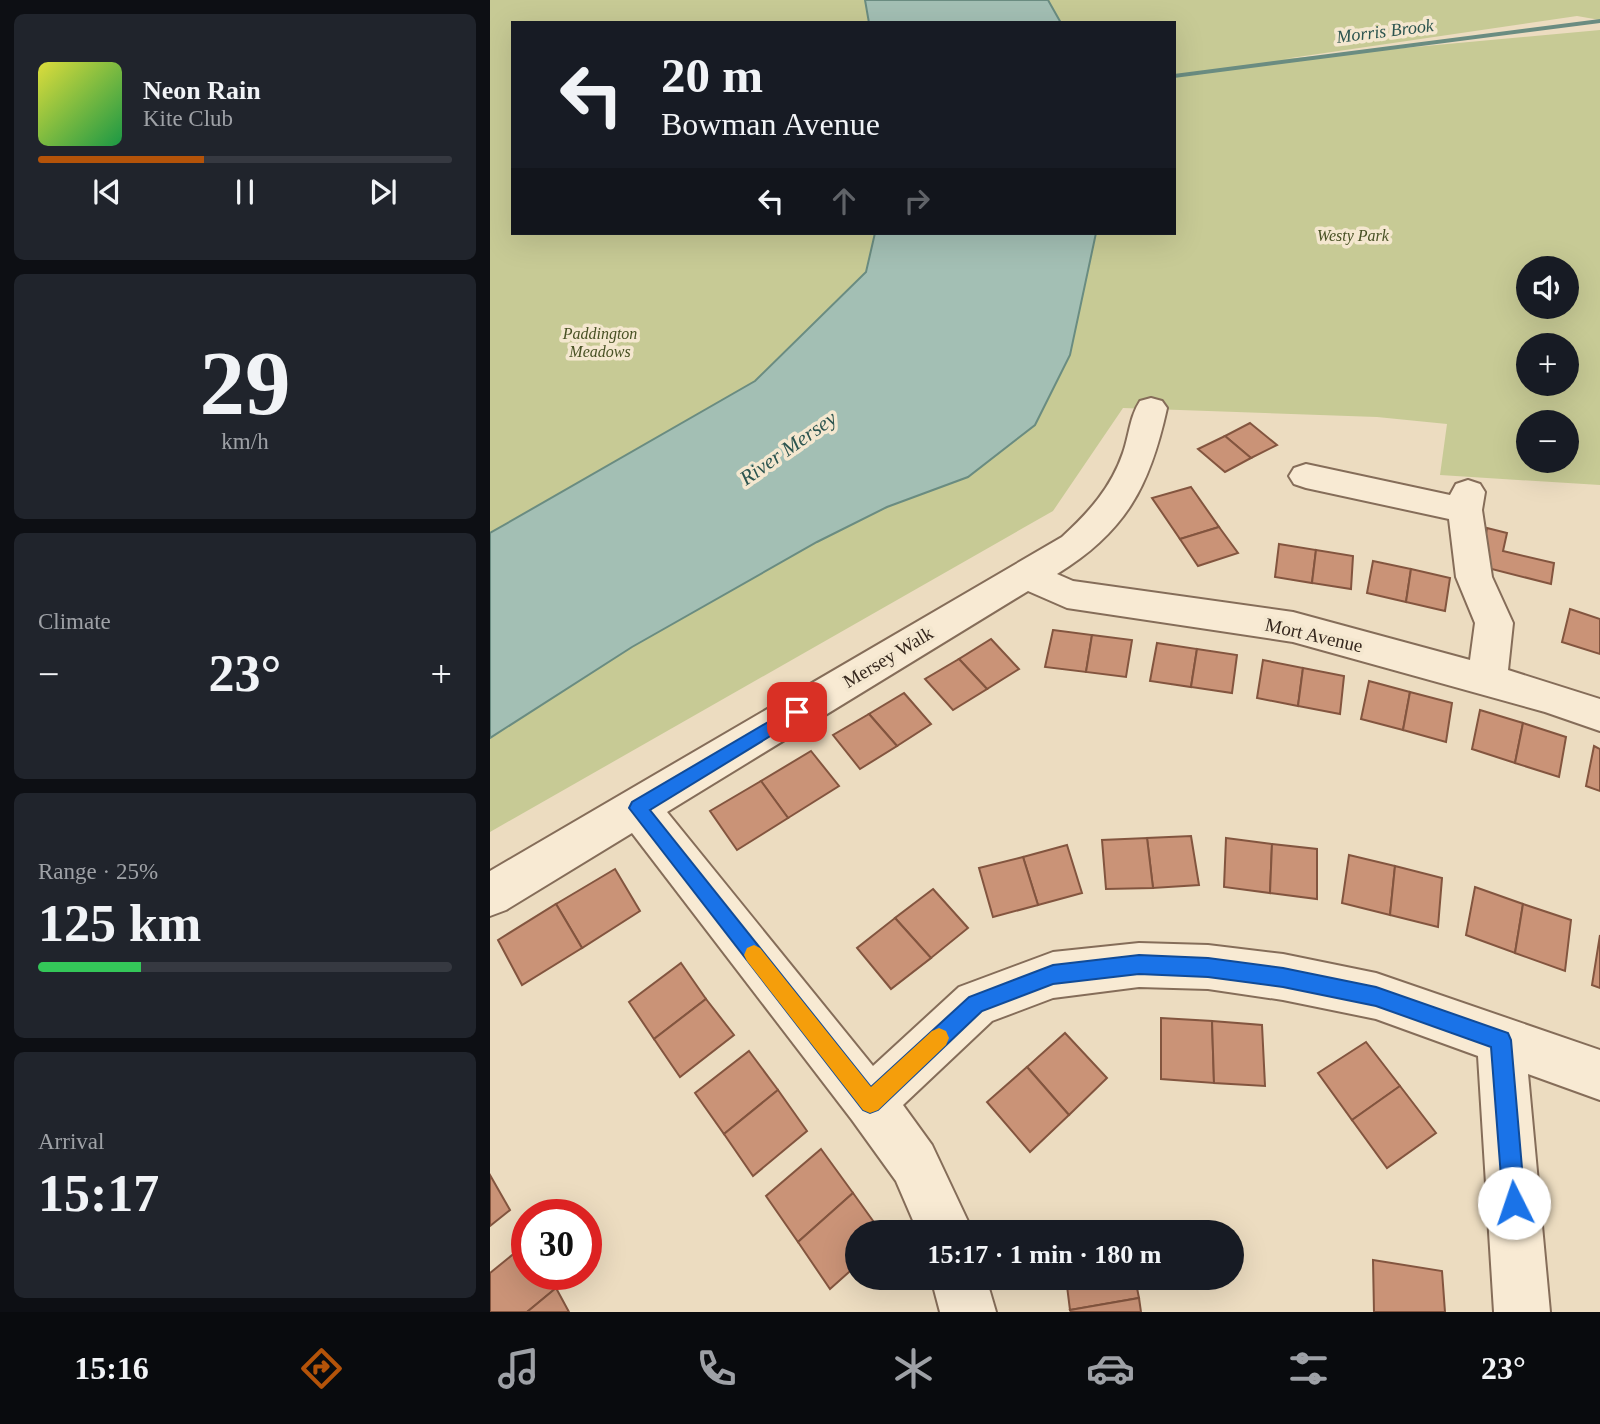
<!DOCTYPE html>
<html lang="en">
<head>
<meta charset="utf-8">
<style>
  :root { --surface:#171b24; --page:#20242c; --text:#f1f3f6; --muted:#9ea1a6; --line:#363941; --accent:#b45309 }
  body { margin:0; font-family:Georgia,serif; background:var(--page); color:var(--text); height:100vh; display:flex; flex-direction:column; font-size:26px; white-space:nowrap }
  * { box-sizing:border-box; margin:0 }
  p { font-size:23px; color:var(--muted) }
  .icon { flex:none; width:38px; height:38px; fill:none; stroke:currentColor; stroke-width:2; stroke-linecap:round; stroke-linejoin:round }
  .map { position:relative; flex:1; overflow:hidden }
  .panel { display:flex; flex-direction:column; gap:14px; padding:14px; background:#0d0f14; width:490px }
  .panel>* { flex:none }
  .banner { position:absolute; left:21px; top:21px; width:665px; height:214px; border-radius:0px; box-shadow:0 7px 28px #0002; background:#171b24; color:var(--text); overflow:hidden }
  .controls { position:absolute; left:1026px; top:256px; display:grid; gap:14px }
  .controls a { display:grid; place-items:center; width:63px; height:63px; border-radius:50%; background:var(--surface); box-shadow:0 7px 28px #0002; font-size:35px }
  .speed { position:absolute; left:21px; top:1199px; display:flex; gap:14px; font-size:35px; font-weight:700; text-align:center }
  .speed>* { display:grid; place-content:center; width:91px; height:91px; border-radius:50%; background:var(--surface); box-shadow:0 7px 28px #0002; line-height:1 }
  .speed .limit { border:10px solid #d22; background:#fff; color:#111 }
  .pin { position:absolute; display:grid; place-items:center; width:60px; height:60px; color:#fff; margin:-30px; border-radius:14px; box-shadow:0 4px 10px #0006 }
  .me { position:absolute; width:77px; margin:-38px; rotate:356deg; stroke-linejoin:round; filter:drop-shadow(0 0 5px #0008) }
  .turn { display:flex; align-items:center; gap:24px; height:147px; padding:0 35px; font-size:32px }
  .turn .icon { width:91px; height:91px; stroke-width:2.5 }
  .turn b { display:block; font-size:49px; line-height:60px }
  .lanes { display:flex; align-items:center; height:66px; padding:0 35px; background:#0003; justify-content:center; gap:35px; direction:ltr }
  .lanes .off { opacity:.35 }
  .big { font-size:52px; font-weight:700; line-height:1.1 }
  .panel .widget { flex:1; display:flex; flex-direction:column; justify-content:center; gap:10px; min-width:0; padding:0 24px; border-radius:10px; background:var(--page) }
  .panel .dial { align-items:center; gap:0 }
  .dial b { font-size:91px; line-height:1 }
  .song { display:flex; align-items:center; gap:21px }
  .cover { width:84px; height:84px; border-radius:10px; background:linear-gradient(135deg,hsl(60 70% 55%),hsl(140 70% 35%)) }
  .played { height:7px; border-radius:4px; background:linear-gradient(90deg,var(--accent) 40%,var(--line) 40%) }
  .keys { display:flex; justify-content:space-around; direction:ltr }
  .heat { display:flex; justify-content:space-between; align-items:center; font-size:38px; direction:ltr }
  .charge { height:10px; border-radius:5px; background:linear-gradient(90deg,#34c759 25%,var(--line) 0) }
  .trip { position:absolute; left:355px; top:1220px; width:399px; height:70px; border-radius:35px; background:var(--surface); box-shadow:0 7px 28px #0002; font-weight:700; line-height:70px; text-align:center }
  .dock { display:flex; height:112px; justify-content:space-around; align-items:center; background:#090b0e; color:var(--muted) }
  .dock .icon { width:49px; height:49px }
  .dock .selected { color:var(--accent) }
  .dock b { font-size:32px; color:var(--text) }
  main { display:flex; flex:1; min-height:0 }
  .map>svg:first-child { display:block }
</style>
</head>
<body>
<main>
<section class="panel">
<div class="widget">
<div class="song"><i class="cover"></i><div><b>Neon Rain</b><p>Kite Club</p></div></div>
<div class="played"></div>
<div class="keys"><svg class="icon" aria-label="previous" viewBox="0 0 24 24"><path d="M18 5L8 12l10 7zM5 5v14"/></svg><svg class="icon" aria-label="pause" viewBox="0 0 24 24"><path d="M8 5v14M16 5v14"/></svg><svg class="icon" aria-label="next" viewBox="0 0 24 24"><path d="M6 5l10 7-10 7zM19 5v14"/></svg></div>
</div>
<div class="widget dial"><b>29</b><p>km/h</p></div>
<div class="widget"><p>Climate</p>
<div class="heat"><a>−</a><b class="big">23°</b><a>+</a></div>
</div>
<div class="widget"><p>Range · 25%</p><b class="big">125 km</b><div class="charge"></div></div>
<div class="widget"><p>Arrival</p><b class="big">15:17</b></div>
</section>
<div class="map">
<svg width="1110" height="1312" viewBox="0 0 1110 1312">
  <rect width="100%" height="100%" fill="#ecdcc0"/>
  <!-- green -->
  <g fill="#c7ca95" fill-rule="evenodd">
    <path d="M0 0H375L379 23H23V233H385L376 272 265 381 0 533Z"/>
    <path d="M558 0H1110V20L1087 16 794 59 1110 30V485L950 475 957 424 887 417 633 408 563 511 0 832V738L142 647 327 542 397 507 580 355 606 233H684V23H571ZM1038 268H1076V306H1038ZM1038 345H1076V383H1038ZM1038 422H1076V460H1038Z"/>
  </g>
  <!-- water -->
  <g fill="#a3bfb4" stroke="#6a8c81" stroke-width="2">
    <path d="M375 0H558L571 23H379Z"/>
    <path d="M385 233H606L580 355 545 425 478 477 397 507 327 542 142 647 0 738V533L265 381 376 272Z"/>
  </g>
  <g fill="none" stroke-linecap="round" stroke-linejoin="round">
    <!-- stream -->
    <path fill="#6a8c81" fill-rule="evenodd" d="M1110 19V23L684 78V74Z"/>
  </g>
  <!-- building -->
  <g fill="#ca9377" stroke="#83553f" stroke-width="2">
    <path d="M760 423 787 445 761 458 735 436Z"/>
    <path d="M735 436 761 458 735 472 708 449Z"/>
    <path d="M701 487 729 527 690 539 662 498Z"/>
    <path d="M729 527 748 553 708 566 690 539Z"/>
    <path d="M997 528 1017 533 1013 551 1064 563 1061 584 990 566Z"/>
    <path d="M789 544 826 550 822 583 785 577Z"/>
    <path d="M826 550 863 556 861 589 822 583Z"/>
    <path d="M883 561 921 569 916 602 877 593Z"/>
    <path d="M921 569 960 578 955 611 916 602Z"/>
    <path d="M1080 609 1110 619V654L1072 642Z"/>
    <path d="M563 630 602 635 596 672 555 667Z"/>
    <path d="M602 635 642 640 636 677 596 672Z"/>
    <path d="M501 639 529 669 497 689 469 659Z"/>
    <path d="M667 643 707 649 701 687 660 681Z"/>
    <path d="M707 649 747 655 742 693 701 687Z"/>
    <path d="M469 659 497 689 463 710 435 679Z"/>
    <path d="M773 660 813 668 808 706 767 698Z"/>
    <path d="M813 668 854 676 850 714 808 706Z"/>
    <path d="M879 681 920 692 913 730 871 719Z"/>
    <path d="M920 692 962 703 956 742 913 730Z"/>
    <path d="M414 693 441 724 407 746 379 714Z"/>
    <path d="M990 710 1033 723 1025 763 982 749Z"/>
    <path d="M379 714 407 746 370 769 343 735Z"/>
    <path d="M1033 723 1076 737 1069 777 1025 763Z"/>
    <path d="M1104 746 1110 749V791L1096 786Z"/>
    <path d="M321 751 349 786 298 818 271 781Z"/>
    <path d="M271 781 298 818 247 850 220 811Z"/>
    <path d="M701 836 709 885 663 888 657 838Z"/>
    <path d="M657 838 663 888 616 889 612 840Z"/>
    <path d="M736 838 782 844 780 893 734 887Z"/>
    <path d="M782 844 827 849V899L780 893Z"/>
    <path d="M577 845 592 893 548 905 533 857Z"/>
    <path d="M859 855 905 866 900 915 852 903Z"/>
    <path d="M533 857 548 905 503 917 489 868Z"/>
    <path d="M905 866 952 878 948 927 900 915Z"/>
    <path d="M125 869 150 911 92 948 66 904Z"/>
    <path d="M985 887 1033 904 1025 953 976 935Z"/>
    <path d="M443 889 478 928 441 958 405 918Z"/>
    <path d="M66 904 92 948 32 985 8 940Z"/>
    <path d="M1033 904 1081 920 1075 971 1025 953Z"/>
    <path d="M405 918 441 958 401 989 367 948Z"/>
    <path d="M1110 935V988L1102 985Z"/>
    <path d="M191 963 216 999 164 1039 139 1002Z"/>
    <path d="M216 999 244 1035 190 1077 164 1039Z"/>
    <path d="M671 1018 722 1021 724 1083 671 1079Z"/>
    <path d="M722 1021 772 1025 775 1086 724 1083Z"/>
    <path d="M575 1033 617 1078 579 1115 537 1067Z"/>
    <path d="M876 1042 910 1086 862 1120 828 1073Z"/>
    <path d="M259 1051 288 1090 234 1134 205 1093Z"/>
    <path d="M537 1067 579 1115 540 1152 497 1102Z"/>
    <path d="M910 1086 946 1133 897 1168 862 1120Z"/>
    <path d="M288 1090 317 1131 263 1176 234 1134Z"/>
    <path d="M331 1149 363 1193 308 1242 276 1196Z"/>
    <path d="M0 1175 20 1210 0 1226Z"/>
    <path d="M363 1193 391 1232H368V1264L340 1289 308 1242Z"/>
    <path d="M37 1243V1274H58L66 1288 37 1312H0V1273Z"/>
    <path d="M883 1260 952 1271 955 1312H884Z"/>
    <path d="M576 1278H645L649 1298 580 1310Z"/>
    <path d="M66 1288 79 1312H37Z"/>
    <path d="M649 1298 651 1312H581L580 1310Z"/>
  </g>
  <g fill="none" stroke-linecap="round" stroke-linejoin="round">
    <defs>
      <g id="minor">
        <path d="M661 398 672 401 677 408C660 485 637 531 567 574L583 581 803 612 980 660 985 623 966 577 959 519 816 488 804 484 799 476 804 468 816 464 960 495 966 484 978 480 990 484 995 492 992 510 1002 577 1023 623 1018 670 1110 699V731L1055 712 803 642 577 608 538 591 177 812 383 1066 469 987 563 952 649 943 718 945 793 954 886 973 1110 1050V1100L1038 1074 1060 1312H1004L988 1056 886 1019 793 1000 718 989 649 987 563 998 502 1021 413 1105 442 1145 483 1232H428L406 1181 362 1120 142 833 16 910 0 916V871L572 537C599 512 621 488 633 453 639 436 640 416 650 401Z"/>
        <path d="M441 1278H496L506 1312H450Z"/>
      </g>
    </defs>
    <!-- minor casing -->
    <use href="#minor" stroke="#856d59" stroke-width="4"/>
    <!-- minor -->
    <use href="#minor" fill="#f8ead3" fill-rule="evenodd"/>
  </g>
  <!-- route -->
  <path fill="#1a73e8" stroke="#114b97" stroke-width="2" d="M307 705 313 707 315 712 313 716 160 810 381 1087 479 997 563 965 649 955 718 958 793 968 886 987 1018 1033 1021 1040 1035 1203 1031 1211 1024 1214 1016 1211 1013 1203 1001 1047 886 1006 793 987 718 977 649 974 563 984 492 1011 388 1110 380 1113 373 1110 139 808 142 802Z"/>
  <!-- slow -->
  <path fill="#f59e0b" d="M264 945 270 948 381 1087 442 1031 449 1028 456 1031 459 1038 456 1045 388 1110 380 1113 373 1110 257 961 254 955 257 948Z"/>
  <g text-anchor="middle" dominant-baseline="central" stroke-width="7" stroke-linejoin="round" paint-order="stroke">
    <!-- far-park labels -->
    <g font-size="16" font-style="italic" fill="#485124" stroke="#f4e7cf">
      <text x="863" y="235">Westy Park</text>
      <text x="110" y="333">Paddington<tspan x="110" dy="18">Meadows</tspan></text>
    </g>
    <!-- far-water labels -->
    <g font-size="18" font-style="italic" fill="#2c544f" stroke="#f4e7cf">
      <text transform="translate(895 31) rotate(-7)">Morris Brook</text>
    </g>
    <!-- street labels -->
    <g font-size="19" fill="#35271d" stroke="#f4e7cf">
      <text transform="translate(824 635) rotate(13)">Mort Avenue</text>
      <text transform="translate(398 657) rotate(-31)">Mersey Walk</text>
    </g>
    <!-- water labels -->
    <g font-size="21" font-style="italic" fill="#2c544f" stroke="#f4e7cf">
      <text transform="translate(298 448) rotate(-35)">River Mersey</text>
    </g>
  </g>
</svg>
<div class="controls">
<a><svg class="icon" aria-label="sound" viewBox="0 0 24 24"><path d="M4 9h4l5-4v14l-5-4H4zM17 9q2 3 0 6"/></svg></a>
<a>+</a>
<a>−</a>
</div>
<div class="speed"><div class="limit">30</div></div>
<div class="pin" style="left:307px;top:712px;background:#d93025"><svg class="icon" aria-label="arrive" viewBox="0 0 24 24"><path d="M6 21V4h12l-3 4 3 4H6"/></svg></div>
<svg class="me" style="left:1024px;top:1203px" viewBox="-20 -20 40 40"><circle r="19" fill="#fff"/><path d="M0-13L10 11 0 6-10 11z" fill="#1a73e8"/></svg>
<div class="trip">15:17 · 1 min · 180 m</div>
<div class="banner">
<div class="turn"><svg class="icon" aria-label="left" viewBox="0 0 24 24"><path d="M17 20v-9H6M10 6l-5 5 5 5"/></svg><div><b>20 m</b>Bowman Avenue</div></div>
<div class="lanes"><svg class="icon" aria-label="left" viewBox="0 0 24 24"><path d="M17 20v-9H6M10 6l-5 5 5 5"/></svg><svg class="icon off" aria-label="ahead" viewBox="0 0 24 24"><path d="M12 20V5M6 11l6-6 6 6"/></svg><svg class="icon off" aria-label="right" viewBox="0 0 24 24"><path d="M7 20v-9h11M14 6l5 5-5 5"/></svg></div>
</div>
</div>
</main>
<nav class="dock">
<b>15:16</b>
<svg class="icon selected" aria-label="directions" viewBox="0 0 24 24"><path d="M12 3l9 9-9 9-9-9zM9 14v-3h6M13 9l2 2-2 2"/></svg>
<svg class="icon" aria-label="music" viewBox="0 0 24 24"><path d="M9 18V5l10-2v13"/><circle cx="6" cy="18" r="3"/><circle cx="16" cy="16" r="3"/></svg>
<svg class="icon" aria-label="phone" viewBox="0 0 24 24"><path d="M5 4h4l2 5-3 2q2 4 5 5l2-3 5 2v4C11 20 4 13 5 4z"/></svg>
<svg class="icon" aria-label="climate" viewBox="0 0 24 24"><path d="M12 3v18M4 7l16 10M4 17L20 7"/></svg>
<svg class="icon" aria-label="car" viewBox="0 0 24 24"><path d="M5 17H2v-5l4-1 3-4h7l3 4 3 1v5h-3M9 17h6M6 11h13"/><circle cx="7" cy="17" r="2"/><circle cx="17" cy="17" r="2"/></svg>
<svg class="icon" aria-label="filters" viewBox="0 0 24 24"><path d="M4 7h16M4 17h16"/><circle cx="9" cy="7" r="2"/><circle cx="15" cy="17" r="2"/></svg>
<b>23°</b>
</nav>
</body>
</html>
